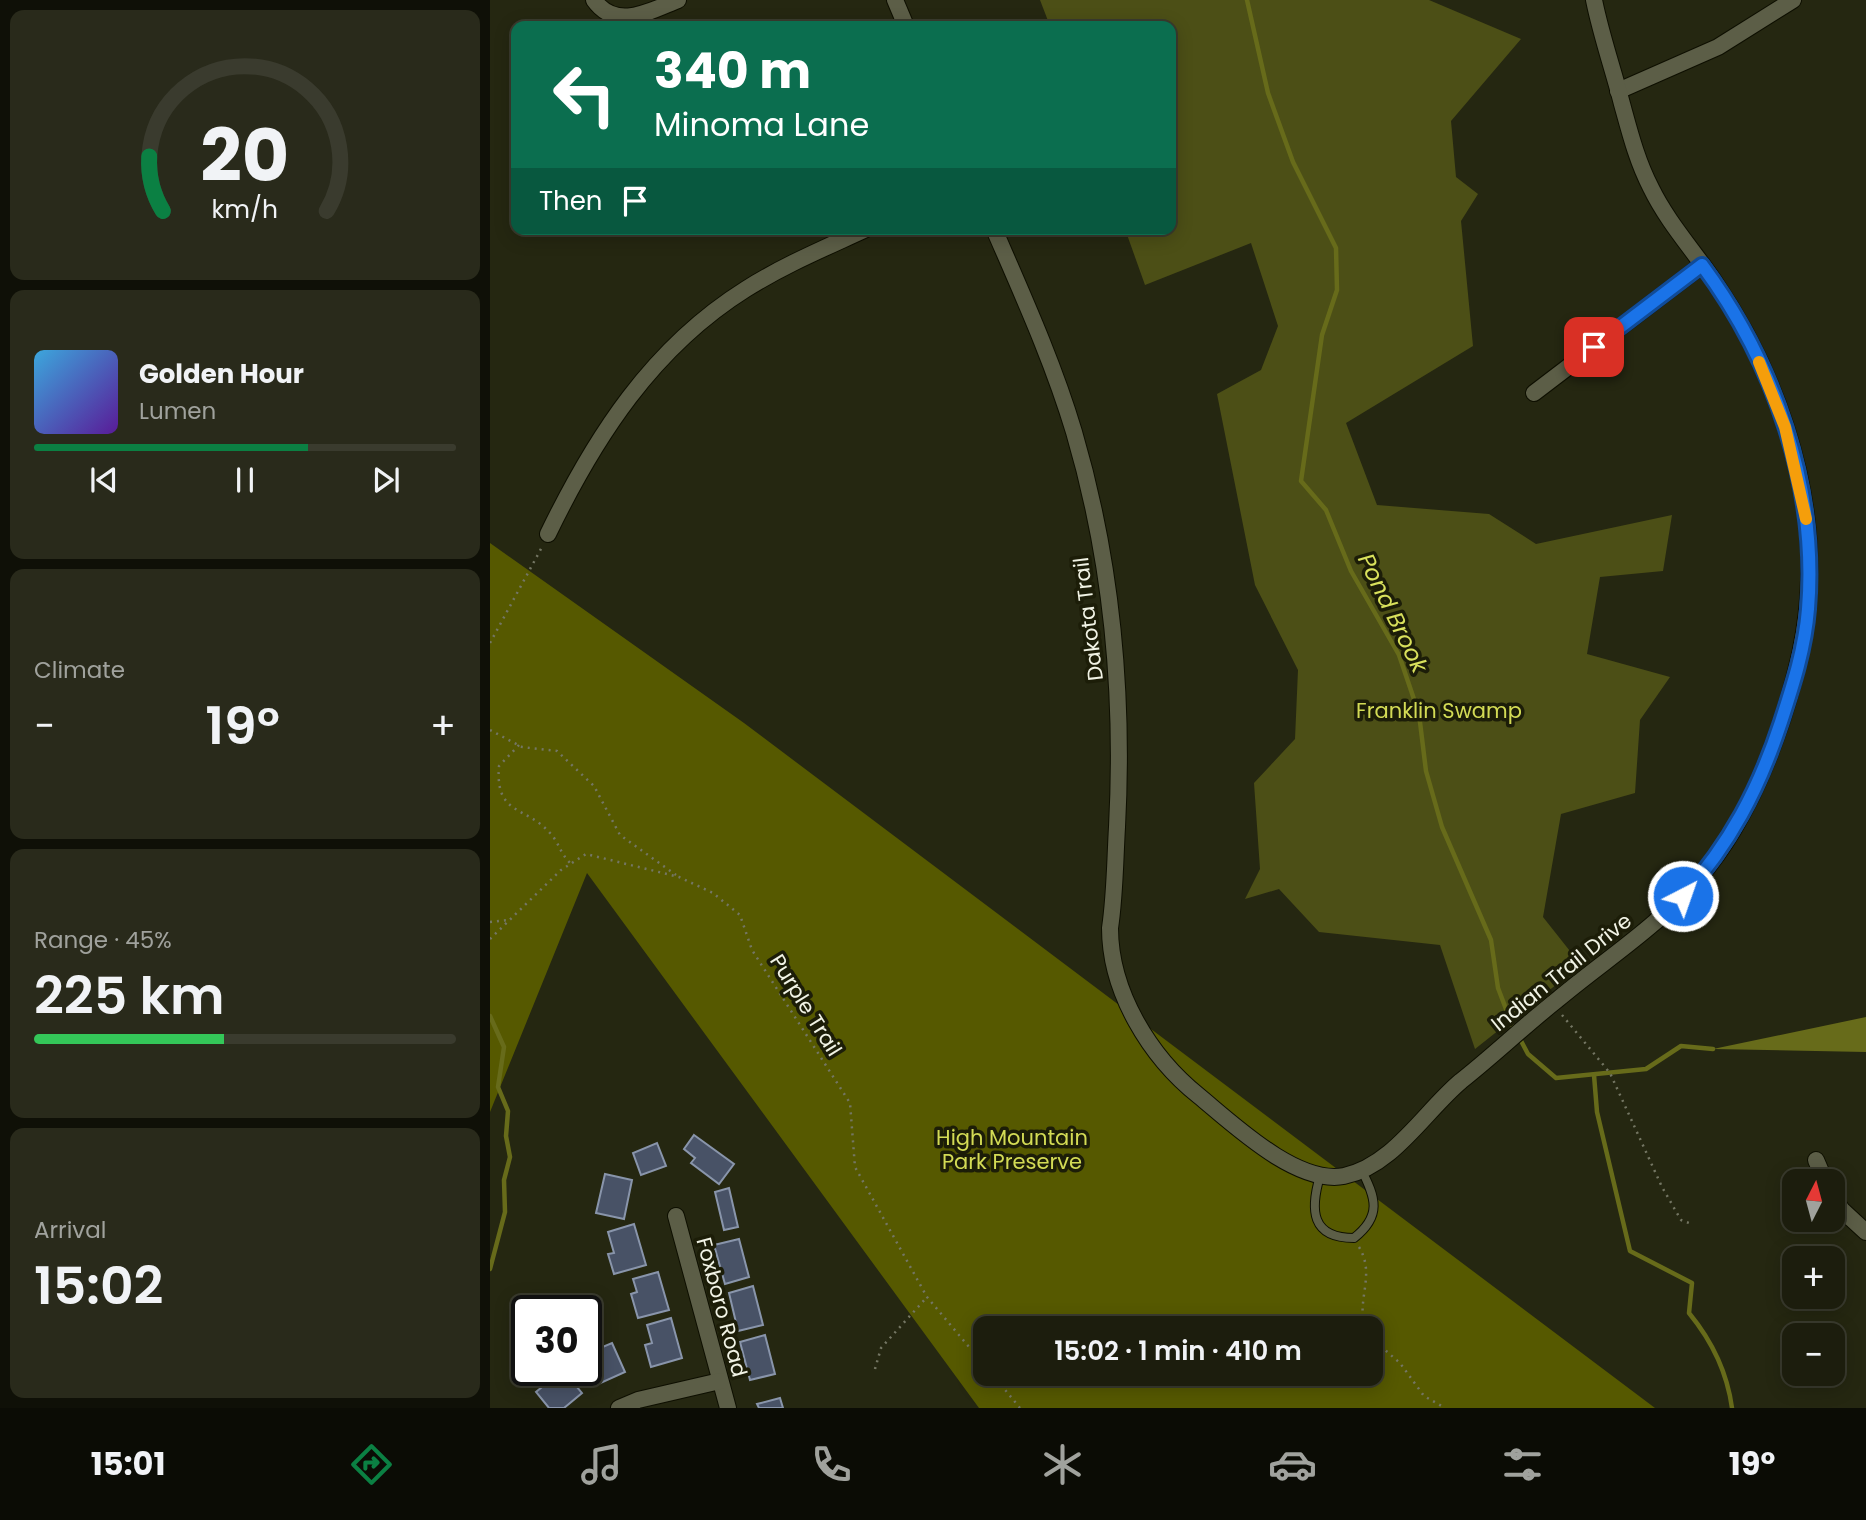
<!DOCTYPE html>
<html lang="en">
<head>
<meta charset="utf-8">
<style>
  :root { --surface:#1c1d0d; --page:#292a1b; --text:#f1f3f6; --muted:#a0a29d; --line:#3a3b2e; --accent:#0b8043 }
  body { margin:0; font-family:Poppins,sans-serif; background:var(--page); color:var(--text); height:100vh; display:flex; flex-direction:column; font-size:26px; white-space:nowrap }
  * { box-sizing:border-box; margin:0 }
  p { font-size:23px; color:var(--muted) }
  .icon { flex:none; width:38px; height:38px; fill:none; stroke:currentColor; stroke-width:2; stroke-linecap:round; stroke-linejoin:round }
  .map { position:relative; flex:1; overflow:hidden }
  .side { display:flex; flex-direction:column; gap:10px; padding:10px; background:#0f1007; width:490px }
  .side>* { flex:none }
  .hud { position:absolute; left:21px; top:21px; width:665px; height:214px; border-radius:14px; box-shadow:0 4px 18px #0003,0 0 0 2px var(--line); background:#0b6e4f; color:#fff; overflow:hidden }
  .needle { width:46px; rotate:6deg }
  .buttons { position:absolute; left:1292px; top:1169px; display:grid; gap:14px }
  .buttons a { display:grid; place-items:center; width:63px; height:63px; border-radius:14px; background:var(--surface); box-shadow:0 4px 18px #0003,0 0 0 2px var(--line); font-size:35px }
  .speed { position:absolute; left:21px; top:1295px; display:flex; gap:14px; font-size:35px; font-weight:700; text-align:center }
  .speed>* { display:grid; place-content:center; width:91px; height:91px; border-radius:50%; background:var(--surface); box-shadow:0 4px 18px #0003,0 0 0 2px var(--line); line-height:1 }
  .speed .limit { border:4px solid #111; border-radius:10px; background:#fff; color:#111 }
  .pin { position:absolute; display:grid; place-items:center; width:60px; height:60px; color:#fff; margin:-30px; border-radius:14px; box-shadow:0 4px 10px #0006 }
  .me { position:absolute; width:77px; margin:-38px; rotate:41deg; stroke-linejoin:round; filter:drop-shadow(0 0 5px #0008) }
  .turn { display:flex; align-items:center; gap:24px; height:147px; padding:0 28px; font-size:32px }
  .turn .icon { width:91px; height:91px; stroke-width:2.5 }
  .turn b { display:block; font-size:49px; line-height:60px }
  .then { display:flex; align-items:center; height:66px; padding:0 28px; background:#0003; gap:14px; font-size:26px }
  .big { font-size:52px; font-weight:600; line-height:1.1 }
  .side .tile { flex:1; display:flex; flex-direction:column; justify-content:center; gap:10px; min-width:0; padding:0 24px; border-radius:14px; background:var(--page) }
  .side .dial { align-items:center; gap:0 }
  .dial svg { height:182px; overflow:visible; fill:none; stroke:var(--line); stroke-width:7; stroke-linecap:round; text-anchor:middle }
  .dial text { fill:var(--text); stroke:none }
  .song { display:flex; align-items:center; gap:21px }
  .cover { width:84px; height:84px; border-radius:10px; background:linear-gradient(135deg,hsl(200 70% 55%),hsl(270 70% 35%)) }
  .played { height:7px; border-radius:4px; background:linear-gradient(90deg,var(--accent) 65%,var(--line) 65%) }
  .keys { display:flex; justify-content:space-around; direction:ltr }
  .heat { display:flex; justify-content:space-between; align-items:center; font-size:38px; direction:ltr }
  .charge { height:10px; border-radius:5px; background:linear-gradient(90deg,#34c759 45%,var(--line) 0) }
  .trip { position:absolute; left:483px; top:1316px; width:410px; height:70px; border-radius:14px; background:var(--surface); box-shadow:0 4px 18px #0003,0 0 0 2px var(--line); font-weight:600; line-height:70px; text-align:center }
  .tab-bar { display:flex; height:112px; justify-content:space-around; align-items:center; background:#0b0c05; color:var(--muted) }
  .tab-bar .icon { width:49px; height:49px }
  .tab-bar .selected { color:var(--accent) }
  .tab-bar b { font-size:32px; color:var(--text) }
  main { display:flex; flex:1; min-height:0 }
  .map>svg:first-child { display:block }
</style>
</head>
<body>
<main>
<section class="side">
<div class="tile dial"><svg viewBox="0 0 100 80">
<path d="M14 69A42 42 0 1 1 86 69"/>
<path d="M14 69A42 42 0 0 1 8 45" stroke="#0b8043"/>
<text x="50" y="56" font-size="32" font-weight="700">20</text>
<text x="50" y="72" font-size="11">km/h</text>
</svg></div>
<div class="tile">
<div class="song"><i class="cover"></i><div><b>Golden Hour</b><p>Lumen</p></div></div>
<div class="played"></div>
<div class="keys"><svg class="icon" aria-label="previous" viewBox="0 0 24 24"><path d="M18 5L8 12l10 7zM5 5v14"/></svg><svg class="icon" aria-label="pause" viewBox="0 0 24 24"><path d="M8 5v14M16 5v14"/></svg><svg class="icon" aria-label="next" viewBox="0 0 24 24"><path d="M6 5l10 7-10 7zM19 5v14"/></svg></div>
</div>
<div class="tile"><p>Climate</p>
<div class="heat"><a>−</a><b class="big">19°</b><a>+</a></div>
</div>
<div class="tile"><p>Range · 45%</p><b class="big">225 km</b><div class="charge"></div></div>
<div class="tile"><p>Arrival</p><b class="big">15:02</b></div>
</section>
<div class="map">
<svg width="1376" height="1408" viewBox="0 0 1376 1408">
  <rect width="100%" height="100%" fill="#252711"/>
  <!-- green -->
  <path fill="#4c4f16" d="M550 0H939L1031 39 961 121 966 177 988 194 971 221 983 346 856 423 887 505 999 514 1046 544 1182 515 1173 571 1110 577 1097 654 1180 677 1150 720 1145 793 1071 814 1053 917 1091 965 985 1049 950 945 829 932 789 889 755 899 770 869 764 783 805 739 808 670 765 585 727 394 771 370 788 326 761 243 655 285 635 229H681V26H560Z"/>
  <!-- forest -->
  <path fill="#565900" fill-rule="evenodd" d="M0 543 254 723 1165 1408H489L97 873 0 1112ZM495 1328H880V1374H495Z"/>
  <!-- water -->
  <path fill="#676b1a" d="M1376 1017V1052L1223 1049Z"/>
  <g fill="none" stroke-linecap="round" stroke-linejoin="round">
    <!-- stream -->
    <g stroke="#676b1a" stroke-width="4.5">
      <path d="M757 0 778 93 803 162 846 248 847 290 832 335 811 481 836 510 861 571 909 655 929 714 936 771 952 827 1001 940 1008 988 1024 1030"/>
      <path d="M0 1016 14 1047 8 1087 18 1111 16 1136 20 1157 14 1180 15 1212 0 1269"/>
      <path d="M1029 1037 1038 1054 1066 1078 1156 1069 1191 1046 1223 1049"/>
      <path d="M1104 1075 1107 1112 1140 1251 1202 1283 1199 1313C1222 1341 1237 1371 1242 1408"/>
    </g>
  </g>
  <!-- building -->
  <g fill="#485266" stroke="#8995ab" stroke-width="2">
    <path d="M204 1135 244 1164 229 1184 201 1163 205 1158 194 1149Z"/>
    <path d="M167 1143 176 1166 151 1175 143 1153Z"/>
    <path d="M115 1174 142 1180 134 1219 106 1213Z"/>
    <path d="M239 1188 248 1227 234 1230 225 1192Z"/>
    <path d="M144 1224 156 1265 124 1274 118 1254 124 1253 118 1232Z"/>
    <path d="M249 1239 259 1277 235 1284 224 1245Z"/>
    <path d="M168 1272 179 1310 148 1318 141 1294 147 1292 143 1279Z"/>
    <path d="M263 1286 273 1325 248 1331 239 1293Z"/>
    <path d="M181 1318 192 1358 161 1367 155 1345 162 1343 157 1325Z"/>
    <path d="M275 1335 285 1374 260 1380 250 1342Z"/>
    <path d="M122 1343 135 1372 104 1386 96 1368V1354Z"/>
    <path d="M73 1370 92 1393 74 1408H59L46 1392Z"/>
    <path d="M290 1398 293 1408H269L267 1404Z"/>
  </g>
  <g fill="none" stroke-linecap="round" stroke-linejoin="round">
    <defs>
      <path id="lane" d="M830 1176C820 1210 821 1238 864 1238 892 1216 886 1198 871 1169"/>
      <g id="street">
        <path d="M104 0C126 31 160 11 188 0"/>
        <path d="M405 0 416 26"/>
        <path d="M1128 91 1228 47 1303 0"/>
        <path d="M504 229C533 296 563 362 584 432 622 561 634 694 627 827 625 861 625 895 620 928 620 992 660 1057 709 1096 744 1125 807 1185 854 1176 903 1166 935 1111 971 1081 1004 1055 1034 1026 1067 1000 1099 973 1134 949 1165 922 1230 868 1266 798 1292 720 1307 673 1318 628 1319 580 1323 478 1283 368 1226 284 1205 252 1178 223 1161 188 1147 161 1140 133 1132 104 1123 69 1111 35 1104 0"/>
        <path d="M1044 393 1212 265"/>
        <path d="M58 534C105 437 162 348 256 289 294 265 335 248 376 229"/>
        <path d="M1326 1160 1335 1181"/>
        <path d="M1342 1195 1352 1210 1376 1232"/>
        <path d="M186 1216 238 1408"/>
        <path d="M129 1408 148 1400 230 1381"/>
      </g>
    </defs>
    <!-- lane casing -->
    <use href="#lane" stroke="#0e0f00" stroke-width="10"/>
    <!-- street casing -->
    <use href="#street" stroke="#0e0f00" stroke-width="18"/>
    <!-- path -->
    <g stroke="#747663" stroke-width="2.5" stroke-dasharray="2 5" stroke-linecap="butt">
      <path d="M0 643 52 547"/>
      <path d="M0 730 32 747 67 751 104 786 130 835 186 875"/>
      <path d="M29 745 9 766C5 816 35 805 60 833 70 844 69 852 81 864"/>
      <path d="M0 922 18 920"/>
      <path d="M0 939 71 870 96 854 189 877 223 893 250 915 262 950 360 1103 365 1167 437 1297 495 1366"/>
      <path d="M1072 1015 1120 1073 1172 1187 1191 1220 1199 1223"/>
      <path d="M869 1247C886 1275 866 1300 875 1328"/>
      <path d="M880 1337 910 1363 934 1396 955 1408"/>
      <path d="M385 1369 391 1348 437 1297"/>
      <path d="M502 1374 530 1408"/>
    </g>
    <!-- lane -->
    <use href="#lane" stroke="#5c5e47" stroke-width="8"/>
    <!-- street -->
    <use href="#street" stroke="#5c5e47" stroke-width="16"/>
  </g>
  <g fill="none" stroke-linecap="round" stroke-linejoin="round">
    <defs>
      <path id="route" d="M1104 347 1212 265C1284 362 1328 488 1318 609 1315 648 1303 685 1291 722 1269 789 1240 844 1193 896"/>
    </defs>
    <!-- route casing -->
    <use href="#route" stroke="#114b97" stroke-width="18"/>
    <!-- route -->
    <use href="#route" stroke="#1a73e8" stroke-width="12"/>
    <!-- slow -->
    <path stroke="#f59e0b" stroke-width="12" d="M1269 362 1295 427 1316 519"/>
  </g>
  <g text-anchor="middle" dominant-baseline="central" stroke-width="7" stroke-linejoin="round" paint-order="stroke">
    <!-- street labels -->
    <g font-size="21" fill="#f1f3e5" stroke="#1c1d08">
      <text transform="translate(598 619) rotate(-97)">Dakota Trail</text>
      <text transform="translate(1071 972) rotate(-39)">Indian Trail Drive</text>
      <text transform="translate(316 1005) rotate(58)">Purple Trail</text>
      <text transform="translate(232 1307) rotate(75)">Foxboro Road</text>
    </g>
    <!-- park labels -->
    <g font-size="21" fill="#d3db55" stroke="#1c1d08">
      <text x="949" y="710">Franklin Swamp</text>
      <text x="522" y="1137">High Mountain<tspan x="522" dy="24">Park Preserve</tspan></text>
    </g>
    <!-- water labels -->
    <g font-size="23" font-style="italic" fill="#d9e15c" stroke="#1c1d08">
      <text transform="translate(903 613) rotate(64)">Pond Brook</text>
    </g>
  </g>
</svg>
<div class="buttons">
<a><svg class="needle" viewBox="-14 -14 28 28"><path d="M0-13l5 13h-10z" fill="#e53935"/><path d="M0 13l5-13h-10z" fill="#a0a29d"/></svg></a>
<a>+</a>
<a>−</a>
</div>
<div class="speed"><div class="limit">30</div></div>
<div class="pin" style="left:1104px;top:347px;background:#d93025"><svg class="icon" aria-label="arrive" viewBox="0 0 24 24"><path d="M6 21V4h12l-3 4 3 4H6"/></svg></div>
<svg class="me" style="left:1193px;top:896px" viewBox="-20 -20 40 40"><circle r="17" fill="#1a73e8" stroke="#fff" stroke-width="3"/><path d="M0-11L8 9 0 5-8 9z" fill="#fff"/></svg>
<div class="trip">15:02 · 1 min · 410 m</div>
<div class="hud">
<div class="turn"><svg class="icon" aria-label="left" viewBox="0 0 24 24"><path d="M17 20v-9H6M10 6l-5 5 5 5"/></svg><div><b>340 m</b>Minoma Lane</div></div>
<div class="then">Then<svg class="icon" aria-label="arrive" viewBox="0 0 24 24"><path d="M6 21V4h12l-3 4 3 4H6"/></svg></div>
</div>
</div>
</main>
<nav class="tab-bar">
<b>15:01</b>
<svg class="icon selected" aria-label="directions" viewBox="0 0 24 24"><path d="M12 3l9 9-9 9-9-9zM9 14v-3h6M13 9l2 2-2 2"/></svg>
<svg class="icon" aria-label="music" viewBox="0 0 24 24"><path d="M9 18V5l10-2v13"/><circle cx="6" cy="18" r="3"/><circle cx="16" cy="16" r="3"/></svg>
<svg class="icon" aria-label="phone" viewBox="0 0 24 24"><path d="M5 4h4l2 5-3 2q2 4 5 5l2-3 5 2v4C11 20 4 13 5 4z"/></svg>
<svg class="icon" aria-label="climate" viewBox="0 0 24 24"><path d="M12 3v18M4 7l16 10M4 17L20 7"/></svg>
<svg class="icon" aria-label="car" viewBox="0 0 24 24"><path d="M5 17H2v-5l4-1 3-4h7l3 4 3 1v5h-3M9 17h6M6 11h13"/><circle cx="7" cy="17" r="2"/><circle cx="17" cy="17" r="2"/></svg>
<svg class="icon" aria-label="filters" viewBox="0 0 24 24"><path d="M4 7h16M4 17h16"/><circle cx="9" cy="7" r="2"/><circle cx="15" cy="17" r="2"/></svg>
<b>19°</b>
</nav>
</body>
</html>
